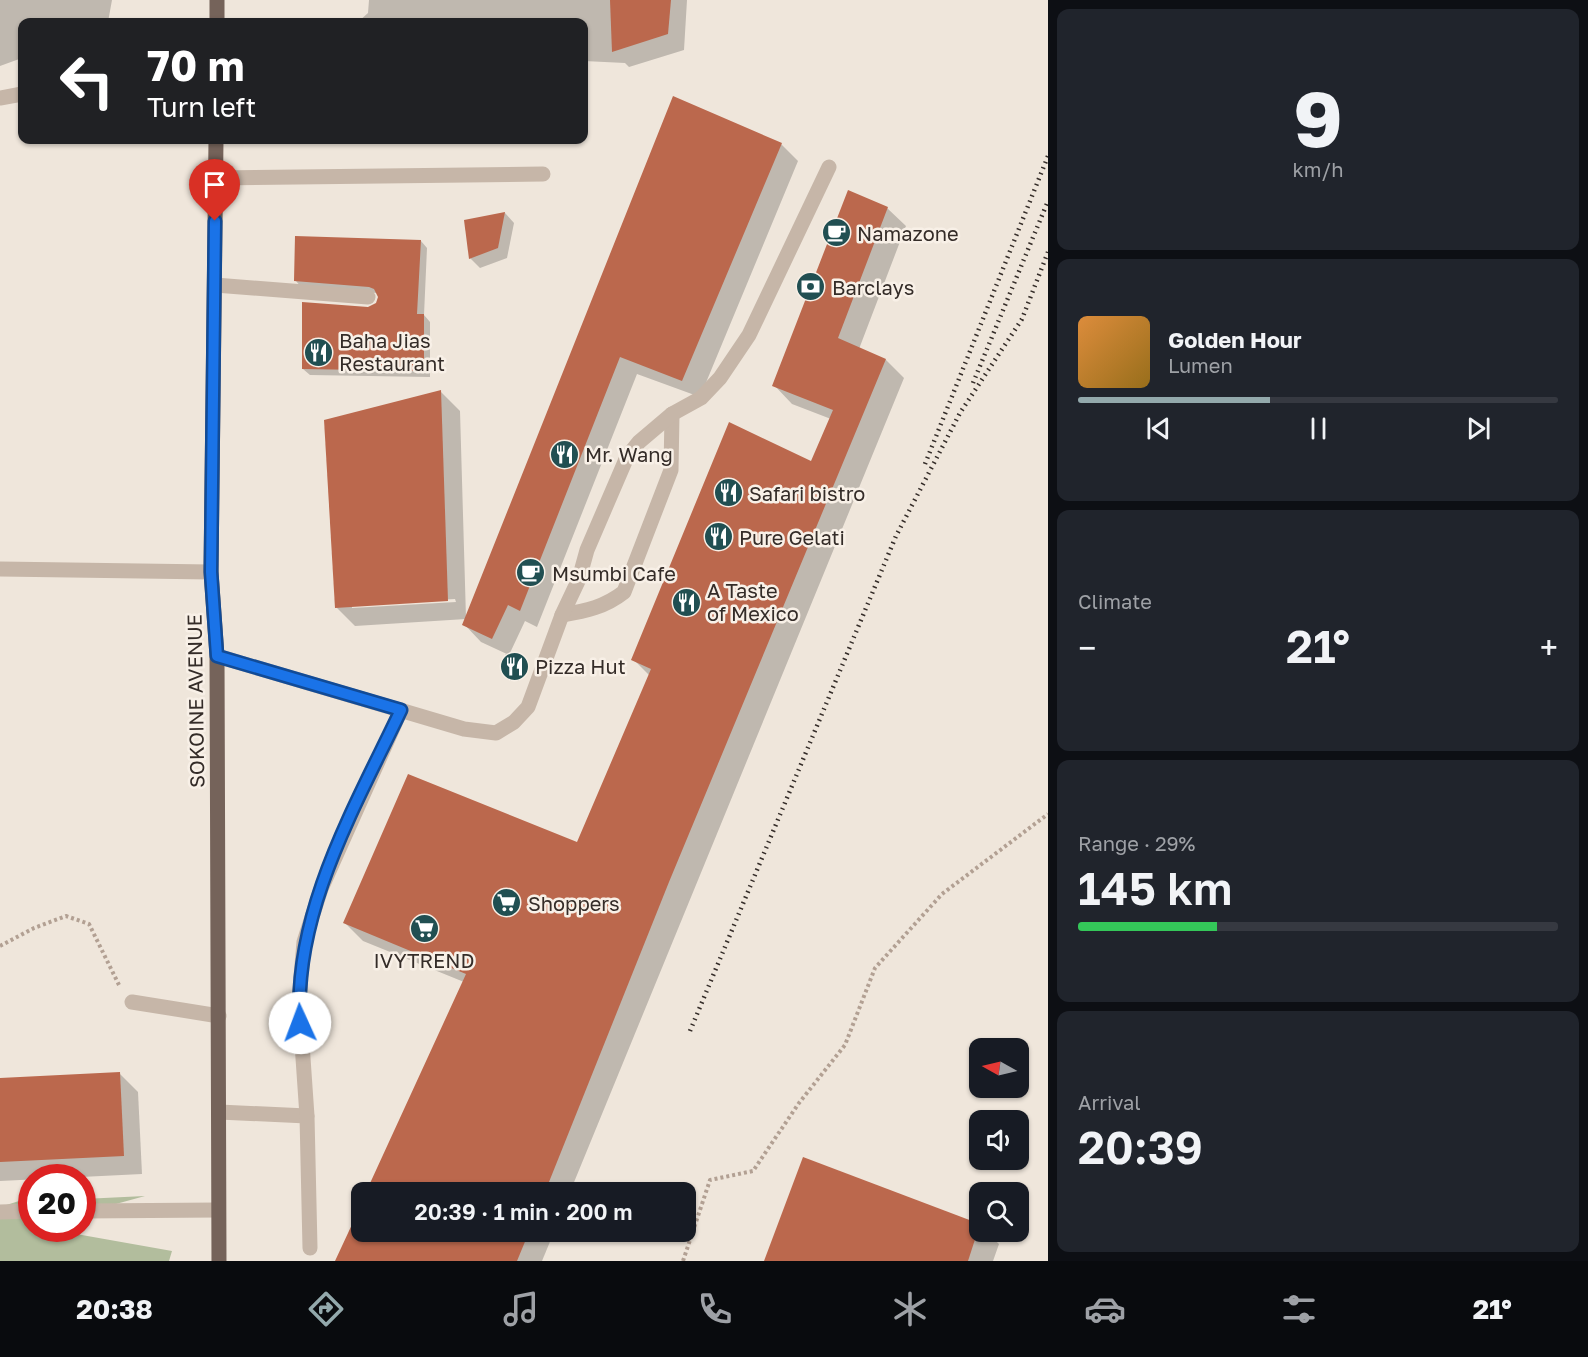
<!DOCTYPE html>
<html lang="en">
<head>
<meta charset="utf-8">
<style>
  :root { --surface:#171b24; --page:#20242c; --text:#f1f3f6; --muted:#9ea1a6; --line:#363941; --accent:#93a9ac }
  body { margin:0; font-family:"Golos Text",sans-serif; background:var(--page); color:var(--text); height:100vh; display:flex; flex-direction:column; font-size:22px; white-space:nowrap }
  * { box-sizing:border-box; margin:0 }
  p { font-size:20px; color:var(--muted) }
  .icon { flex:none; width:33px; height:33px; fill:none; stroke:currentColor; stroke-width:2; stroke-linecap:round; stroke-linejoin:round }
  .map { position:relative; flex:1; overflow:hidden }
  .side { display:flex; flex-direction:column; gap:9px; padding:9px; background:#0d0f14; width:540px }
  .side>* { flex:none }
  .banner { position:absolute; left:18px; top:18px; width:570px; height:126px; border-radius:12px; box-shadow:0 2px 4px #0004; background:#202124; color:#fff; overflow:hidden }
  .needle { width:39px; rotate:278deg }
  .tools { position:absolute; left:969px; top:1038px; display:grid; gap:12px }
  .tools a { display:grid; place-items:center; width:60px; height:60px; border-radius:12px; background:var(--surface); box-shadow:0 2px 4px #0004; font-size:30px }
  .speed { position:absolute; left:18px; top:1164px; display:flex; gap:12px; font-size:30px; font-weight:700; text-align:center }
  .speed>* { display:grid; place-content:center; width:78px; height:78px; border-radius:50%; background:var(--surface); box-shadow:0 2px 4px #0004; line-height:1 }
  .speed .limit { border:9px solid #d22; background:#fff; color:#111 }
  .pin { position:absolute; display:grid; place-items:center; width:51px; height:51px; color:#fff; margin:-62px -26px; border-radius:50% 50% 50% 0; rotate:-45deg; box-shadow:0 0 6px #0007 }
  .pin .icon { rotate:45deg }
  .me { position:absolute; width:66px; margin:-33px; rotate:358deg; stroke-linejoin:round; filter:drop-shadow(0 0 4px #0008) }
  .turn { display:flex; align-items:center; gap:21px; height:126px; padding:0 30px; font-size:27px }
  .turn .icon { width:78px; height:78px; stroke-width:2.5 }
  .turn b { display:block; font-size:42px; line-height:51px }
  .big { font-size:45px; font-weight:600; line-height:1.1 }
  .side .card { flex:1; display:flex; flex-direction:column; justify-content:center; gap:9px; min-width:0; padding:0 21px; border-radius:12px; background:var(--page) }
  .side .dial { align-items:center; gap:0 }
  .dial b { font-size:78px; line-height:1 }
  .song { display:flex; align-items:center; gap:18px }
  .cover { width:72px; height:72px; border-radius:9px; background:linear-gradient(135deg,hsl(30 70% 55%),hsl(40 70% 35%)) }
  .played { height:6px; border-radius:3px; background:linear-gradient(90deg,var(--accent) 40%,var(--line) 40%) }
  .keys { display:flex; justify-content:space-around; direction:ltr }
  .heat { display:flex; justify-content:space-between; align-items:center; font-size:33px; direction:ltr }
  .charge { height:9px; border-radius:4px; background:linear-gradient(90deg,#34c759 29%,var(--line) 0) }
  .trip { position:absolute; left:351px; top:1182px; width:345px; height:60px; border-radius:12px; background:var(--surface); box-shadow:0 2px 4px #0004; font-weight:600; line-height:60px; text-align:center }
  .tab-bar { display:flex; height:96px; justify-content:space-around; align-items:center; background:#090b0e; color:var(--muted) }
  .tab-bar .icon { width:42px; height:42px }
  .tab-bar .current { color:var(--accent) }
  .tab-bar b { font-size:27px; color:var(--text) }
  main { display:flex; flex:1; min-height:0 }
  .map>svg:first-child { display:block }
</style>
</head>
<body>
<main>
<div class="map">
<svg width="1048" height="1261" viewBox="0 0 1048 1261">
  <rect width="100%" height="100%" fill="#efe6db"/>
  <!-- green -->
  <g fill="#b2bd9d">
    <path d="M145 1196 83 1213V1199Z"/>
    <path d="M19 1201H31L32 1228 48 1229 172 1251 169 1261H0V1207Z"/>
  </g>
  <!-- shadow -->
  <g fill="#0003" fill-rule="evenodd">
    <path d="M0 0H112L108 22H22V58L0 66Z"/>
    <path d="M369 0H687L684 50 629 67 625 63 584 61V22H358L368 13Z"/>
    <path d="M673 98 781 144 798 161 700 397 637 374 537 627 525 621 509 655 481 642 464 624 466 619 355 626 336 607 441 392 460 411 466 618ZM455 599 456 602 352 608V605Z"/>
    <path d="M887 208 906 226 859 349 886 360 904 378 570 1192H368L464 982 363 941 345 923 578 844 650 676 633 659 812 463 831 419 792 404 774 385Z"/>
    <path d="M505 213 514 223 507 258 480 268 470 258 466 221Z"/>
    <path d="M421 241 427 248 424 315 430 322V377L310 375 303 369 368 308 377 304 379 297 377 293 302 288 296 281Z"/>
    <path d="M119 1073 138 1092 142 1174 0 1181V1079Z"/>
    <path d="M980 1225V1232H986L999 1244 993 1261H765Z"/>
    <path d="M362 1232H554L542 1261H342Z"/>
  </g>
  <!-- building -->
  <g fill="#bb684d">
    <path d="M610 0H671L668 34 612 52Z"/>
    <path d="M673 96 782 143 682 381 620 357 520 611 508 605 492 639 462 625Z"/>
    <path d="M848 190 888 207 838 338 886 359 669 882 545 1192H366L466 974 343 923 408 774 577 842 651 669 631 660 729 422 811 461 833 410 772 386Z"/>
    <path d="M505 212 498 248 469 259 464 220Z"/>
    <path d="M295 236 421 240 417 314H424V371L302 369V302L368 307 376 303 378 297 374 289 369 287 294 281Z"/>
    <path d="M441 390 448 601 335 608 324 420Z"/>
    <path d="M120 1072 124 1156 0 1162V1078Z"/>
    <path d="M803 1157 980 1224 968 1261H764Z"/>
    <path d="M362 1203V1232H529L517 1261H335Z"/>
  </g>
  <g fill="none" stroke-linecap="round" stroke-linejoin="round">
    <!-- path -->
    <g stroke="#b2a093" stroke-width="4" stroke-dasharray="3 3" stroke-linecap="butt">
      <path d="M0 946 34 928 66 916 89 924 119 985"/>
      <path d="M683 1261 710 1180 753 1171 799 1103 845 1045 875 968 942 894 1048 814"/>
    </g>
    <!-- service -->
    <g stroke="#c6b6a8" stroke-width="15">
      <path d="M0 98 22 94"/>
      <path d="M216 178 543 174"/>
      <path d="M215 285 368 297"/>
      <path d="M562 615C586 611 605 607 624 592L671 470 672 414"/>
      <path d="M217 656 464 729 496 733 514 722 528 707 562 615 579 579 587 550 627 457 639 442 672 414 701 398 720 378 749 335 829 167"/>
      <path d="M132 1002 219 1016"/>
      <path d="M219 1112 307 1116"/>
      <path d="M82 1211 218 1210"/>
      <path d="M0 1212 32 1211"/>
      <path d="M310 1248 307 1116 299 1000 304 942 321 889 401 710"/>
    </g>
    <!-- minor -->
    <path stroke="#c6b6a8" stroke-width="15" d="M0 569 211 572"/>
    <!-- primary -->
    <g stroke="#75635a" stroke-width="15">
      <path d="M217 0V22"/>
      <path d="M216 140 211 572 217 656 219 1261"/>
    </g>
    <!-- rail -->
    <g stroke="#342c28" stroke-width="4.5" stroke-dasharray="1.5 4.5" stroke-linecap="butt">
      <path d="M973 383 1048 201"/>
      <path d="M925 464 1048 156"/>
      <path d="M690 1031 896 536 960 413 1022 319 1048 252"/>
    </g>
  </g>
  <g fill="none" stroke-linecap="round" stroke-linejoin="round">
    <defs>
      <path id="route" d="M215 221 211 572 217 656 401 710C355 807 293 912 300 1023"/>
    </defs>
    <!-- route casing -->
    <use href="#route" stroke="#114b97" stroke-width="15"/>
    <!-- route -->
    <use href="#route" stroke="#1a73e8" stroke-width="10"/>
  </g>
  <!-- icons -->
  <defs>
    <symbol id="cafe-disc" viewBox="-11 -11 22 22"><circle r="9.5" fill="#214f52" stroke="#f8f0e7"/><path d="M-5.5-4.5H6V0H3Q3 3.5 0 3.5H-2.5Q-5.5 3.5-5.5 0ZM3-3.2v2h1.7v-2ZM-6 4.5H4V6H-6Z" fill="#fff"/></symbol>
    <symbol id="bank-disc" viewBox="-11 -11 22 22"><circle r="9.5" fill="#214f52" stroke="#f8f0e7"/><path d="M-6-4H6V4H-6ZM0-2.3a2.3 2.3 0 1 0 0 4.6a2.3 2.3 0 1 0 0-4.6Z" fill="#fff"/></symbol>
    <symbol id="restaurant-disc" viewBox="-11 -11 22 22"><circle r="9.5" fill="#214f52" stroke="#f8f0e7"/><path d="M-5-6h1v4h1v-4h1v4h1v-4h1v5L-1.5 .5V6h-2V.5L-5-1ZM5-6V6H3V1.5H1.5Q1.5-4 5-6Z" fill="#fff"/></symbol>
    <symbol id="supermarket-disc" viewBox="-11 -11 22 22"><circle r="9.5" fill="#214f52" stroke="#f8f0e7"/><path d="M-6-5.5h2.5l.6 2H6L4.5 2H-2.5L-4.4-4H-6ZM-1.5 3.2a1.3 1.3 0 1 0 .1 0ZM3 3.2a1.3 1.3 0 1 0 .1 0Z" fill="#fff"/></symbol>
  </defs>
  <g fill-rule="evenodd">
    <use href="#cafe-disc" x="820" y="216" width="33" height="33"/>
    <use href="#bank-disc" x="794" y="270" width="33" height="33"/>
    <use href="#restaurant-disc" x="302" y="336" width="33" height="33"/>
    <use href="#restaurant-disc" x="548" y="438" width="33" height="33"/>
    <use href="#restaurant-disc" x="712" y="476" width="33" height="33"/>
    <use href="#restaurant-disc" x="702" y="520" width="33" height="33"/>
    <use href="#cafe-disc" x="514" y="556" width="33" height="33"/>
    <use href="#restaurant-disc" x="670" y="586" width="33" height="33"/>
    <use href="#restaurant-disc" x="498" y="650" width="33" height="33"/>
    <use href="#supermarket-disc" x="490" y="886" width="33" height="33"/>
    <use href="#supermarket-disc" x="408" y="912" width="33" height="33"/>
  </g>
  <g text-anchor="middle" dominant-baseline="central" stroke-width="5" stroke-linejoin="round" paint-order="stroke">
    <!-- poi labels -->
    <g font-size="20" fill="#342c28" stroke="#f8f0e7" text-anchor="start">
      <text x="857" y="233">Namazone</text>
      <text x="832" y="287">Barclays</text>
      <text x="339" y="340">Baha Jias<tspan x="339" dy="23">Restaurant</tspan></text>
      <text x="585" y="454">Mr. Wang</text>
      <text x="749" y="493">Safari bistro</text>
      <text x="739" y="537">Pure Gelati</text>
      <text x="552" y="573">Msumbi Cafe</text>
      <text x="707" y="590">A Taste<tspan x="707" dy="23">of Mexico</tspan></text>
      <text x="535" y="666">Pizza Hut</text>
      <text x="528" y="903">Shoppers</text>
      <text x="424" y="960" text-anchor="middle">IVYTREND</text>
    </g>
    <!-- street labels -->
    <g font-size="20" fill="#342c28" stroke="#f8f0e7">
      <text transform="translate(195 701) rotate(-91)">SOKOINE AVENUE</text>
    </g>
  </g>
</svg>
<div class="tools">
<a><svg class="needle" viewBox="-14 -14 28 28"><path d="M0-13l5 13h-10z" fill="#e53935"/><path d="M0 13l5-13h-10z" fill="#9ea1a6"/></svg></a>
<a><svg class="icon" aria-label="sound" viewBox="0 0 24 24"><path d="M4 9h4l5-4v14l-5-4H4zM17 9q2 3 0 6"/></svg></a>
<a><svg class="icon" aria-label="search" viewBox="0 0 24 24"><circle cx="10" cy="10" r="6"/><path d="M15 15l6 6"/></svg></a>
</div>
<div class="speed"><div class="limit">20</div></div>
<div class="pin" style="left:215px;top:221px;background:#d93025"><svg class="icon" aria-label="arrive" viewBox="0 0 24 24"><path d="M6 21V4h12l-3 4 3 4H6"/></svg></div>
<svg class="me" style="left:300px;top:1023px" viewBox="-20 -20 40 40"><circle r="19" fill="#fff"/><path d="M0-13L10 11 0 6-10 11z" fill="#1a73e8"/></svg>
<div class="trip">20:39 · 1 min · 200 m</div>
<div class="banner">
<div class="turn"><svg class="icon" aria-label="left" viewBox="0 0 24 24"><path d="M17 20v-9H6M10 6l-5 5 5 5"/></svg><div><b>70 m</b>Turn left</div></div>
</div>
</div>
<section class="side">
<div class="card dial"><b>9</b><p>km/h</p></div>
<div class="card">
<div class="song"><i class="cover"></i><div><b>Golden Hour</b><p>Lumen</p></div></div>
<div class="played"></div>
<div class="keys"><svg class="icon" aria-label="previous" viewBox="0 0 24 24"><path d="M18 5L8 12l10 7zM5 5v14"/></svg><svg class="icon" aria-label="pause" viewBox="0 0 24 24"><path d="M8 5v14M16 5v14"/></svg><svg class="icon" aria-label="next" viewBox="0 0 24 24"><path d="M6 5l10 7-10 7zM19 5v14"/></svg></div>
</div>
<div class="card"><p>Climate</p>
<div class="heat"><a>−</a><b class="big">21°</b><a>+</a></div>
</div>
<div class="card"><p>Range · 29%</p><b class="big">145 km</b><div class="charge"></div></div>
<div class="card"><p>Arrival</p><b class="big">20:39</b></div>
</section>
</main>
<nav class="tab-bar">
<b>20:38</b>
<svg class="icon current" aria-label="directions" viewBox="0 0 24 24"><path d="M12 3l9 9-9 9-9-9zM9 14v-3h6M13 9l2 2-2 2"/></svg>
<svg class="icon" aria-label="music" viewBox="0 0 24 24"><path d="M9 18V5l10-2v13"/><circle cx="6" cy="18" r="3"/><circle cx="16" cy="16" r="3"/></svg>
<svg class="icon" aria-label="phone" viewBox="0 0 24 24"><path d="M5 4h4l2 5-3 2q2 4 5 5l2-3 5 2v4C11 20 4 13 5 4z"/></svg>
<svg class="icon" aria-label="climate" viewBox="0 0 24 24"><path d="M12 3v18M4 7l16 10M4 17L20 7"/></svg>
<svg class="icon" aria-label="car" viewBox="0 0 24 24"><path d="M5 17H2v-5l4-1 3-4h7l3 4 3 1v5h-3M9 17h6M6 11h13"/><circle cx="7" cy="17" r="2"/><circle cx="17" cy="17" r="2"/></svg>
<svg class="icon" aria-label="filters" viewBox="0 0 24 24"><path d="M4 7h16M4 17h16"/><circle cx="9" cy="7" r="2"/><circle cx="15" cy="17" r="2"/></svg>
<b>21°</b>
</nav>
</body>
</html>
